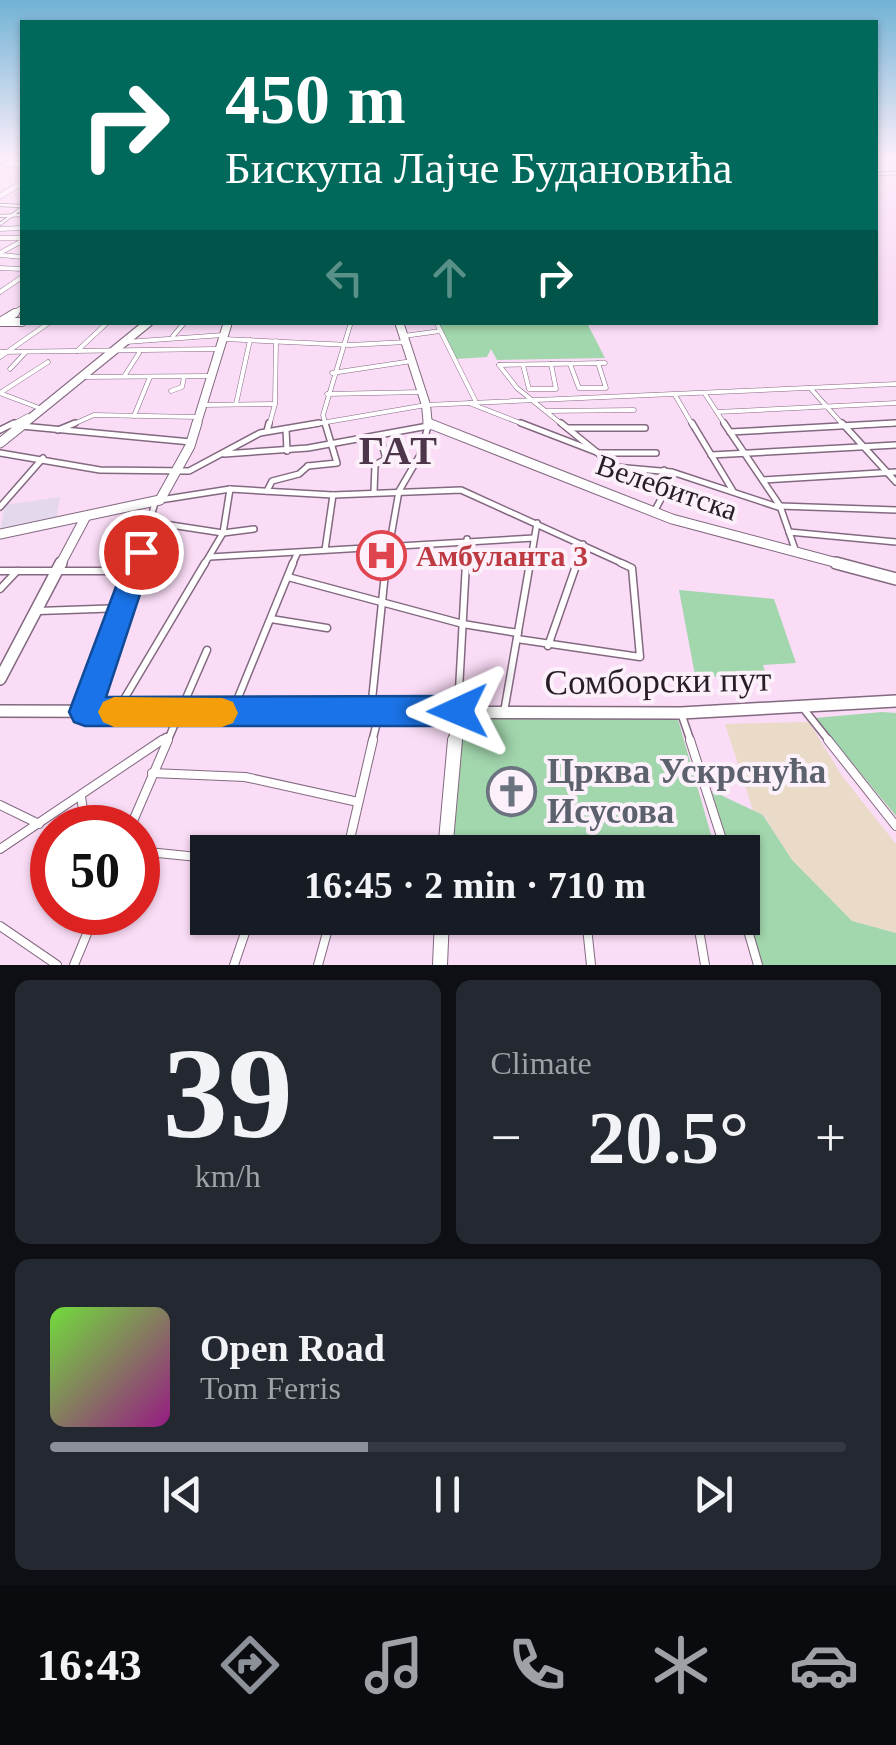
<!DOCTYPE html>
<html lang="en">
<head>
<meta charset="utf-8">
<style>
  :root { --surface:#171b24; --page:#242831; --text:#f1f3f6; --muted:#9ea1a6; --line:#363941; --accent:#8c9099 }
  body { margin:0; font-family:Georgia,serif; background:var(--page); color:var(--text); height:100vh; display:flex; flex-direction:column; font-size:38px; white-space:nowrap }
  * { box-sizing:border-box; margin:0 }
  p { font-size:32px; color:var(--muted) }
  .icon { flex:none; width:55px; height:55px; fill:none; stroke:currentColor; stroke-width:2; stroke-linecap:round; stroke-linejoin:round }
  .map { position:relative; height:965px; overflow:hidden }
  .drawer { display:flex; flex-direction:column; gap:15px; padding:15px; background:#0d0f14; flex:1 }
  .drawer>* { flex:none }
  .guide { position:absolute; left:20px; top:20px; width:858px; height:305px; border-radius:0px; box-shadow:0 2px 8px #0004; background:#00695c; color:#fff; overflow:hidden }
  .speed { position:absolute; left:30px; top:805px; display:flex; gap:20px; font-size:50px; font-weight:700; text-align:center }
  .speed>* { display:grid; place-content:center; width:130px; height:130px; border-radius:50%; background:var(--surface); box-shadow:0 2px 8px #0004; line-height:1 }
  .speed .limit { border:15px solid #d22; background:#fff; color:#111 }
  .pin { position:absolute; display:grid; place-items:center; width:85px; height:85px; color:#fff; margin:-42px; border:5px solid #fff; border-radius:50%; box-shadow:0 2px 10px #0007 }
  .me { position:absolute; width:110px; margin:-55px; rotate:269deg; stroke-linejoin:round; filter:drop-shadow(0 0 8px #0008) }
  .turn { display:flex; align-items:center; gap:35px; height:210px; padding:0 40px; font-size:45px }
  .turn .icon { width:130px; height:130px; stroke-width:2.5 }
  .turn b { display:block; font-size:70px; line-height:85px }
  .lanes { display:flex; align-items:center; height:95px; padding:0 40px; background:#0003; justify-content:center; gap:50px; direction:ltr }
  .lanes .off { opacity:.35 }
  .big { font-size:75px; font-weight:800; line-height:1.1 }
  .drawer .tile { flex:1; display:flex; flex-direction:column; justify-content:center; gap:15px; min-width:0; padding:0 35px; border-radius:15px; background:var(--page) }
  .drawer .dial { align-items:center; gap:0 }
  .dial b { font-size:130px; line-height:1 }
  .song { display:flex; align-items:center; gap:30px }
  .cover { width:120px; height:120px; border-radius:15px; background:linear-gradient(135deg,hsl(100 70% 55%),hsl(310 70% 35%)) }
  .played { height:10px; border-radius:5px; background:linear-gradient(90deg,var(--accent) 40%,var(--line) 40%) }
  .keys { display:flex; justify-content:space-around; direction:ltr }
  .heat { display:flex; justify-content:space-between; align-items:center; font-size:55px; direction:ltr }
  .drawer .tiles { flex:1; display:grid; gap:15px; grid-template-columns:1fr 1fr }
  .tile:last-child { grid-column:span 2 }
  .trip { position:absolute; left:190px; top:835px; width:570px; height:100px; border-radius:0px; background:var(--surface); box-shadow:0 2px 8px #0004; font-weight:800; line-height:100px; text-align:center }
  .dock { display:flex; height:160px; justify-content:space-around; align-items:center; background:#090b0e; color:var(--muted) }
  .dock .icon { width:70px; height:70px }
  .dock .active { color:var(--accent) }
  .dock b { font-size:45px; color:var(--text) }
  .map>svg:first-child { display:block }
</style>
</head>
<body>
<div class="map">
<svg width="896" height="965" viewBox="0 0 896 965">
  <rect width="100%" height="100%" fill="#fadcf6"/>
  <!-- industrial -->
  <path fill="#e9dbc8" d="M809 722 842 776 896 844V933L852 921 792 861 764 815 753 810 725 724Z"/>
  <!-- education -->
  <path fill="#e3d8ec" d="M60 497 56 520 0 532 5 505Z"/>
  <!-- green -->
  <g fill="#a2d6ac">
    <path d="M435 323H587L605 358 497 360 491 349 487 357 456 359Z"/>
    <path d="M679 590 774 599 796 663 763 665 768 681 695 675Z"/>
    <path d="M882 712 896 713V816L815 718Z"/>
    <path d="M460 714 677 716 716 852H447Z"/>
    <path d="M712 791 763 815 792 860 852 921 896 933V965H759L743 904 742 852H729Z"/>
  </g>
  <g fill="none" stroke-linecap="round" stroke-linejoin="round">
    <defs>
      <g id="street-far4">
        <path d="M875 174 896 173"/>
        <path d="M0 205 22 206"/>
        <path d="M0 216 22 215"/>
        <path d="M0 224 22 208"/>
      </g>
      <g id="street-far3">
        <path d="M0 229 22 228"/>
        <path d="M0 238H22"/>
        <path d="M0 253 22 241"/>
        <path d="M1 255 22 257"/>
        <path d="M0 268 22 269"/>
        <path d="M0 292 22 277"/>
        <path d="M436 322 475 400"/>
        <path d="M173 336 185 322"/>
        <path d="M404 336 440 331"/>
        <path d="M224 339 350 345 406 342"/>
        <path d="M126 342 223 335"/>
        <path d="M77 351 108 322"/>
        <path d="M0 352 217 349"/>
        <path d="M0 357 50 322"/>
        <path d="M570 364 579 388H606L598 363"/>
        <path d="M499 365 517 388 564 426"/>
        <path d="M499 365 605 363"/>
        <path d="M523 365 529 389H556L551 364"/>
        <path d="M10 369 25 353"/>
        <path d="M332 373 412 361"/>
        <path d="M125 375 139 353"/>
        <path d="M83 377 208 376"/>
        <path d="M811 389 844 426"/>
        <path d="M171 391 182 387 184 377"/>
        <path d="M0 393 48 362"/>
        <path d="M0 393 42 409"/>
        <path d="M327 394 422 392"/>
        <path d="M705 394 726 426"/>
        <path d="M675 395 693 426"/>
        <path d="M469 403 528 426"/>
        <path d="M236 404 250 340"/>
        <path d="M203 405 275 404"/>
        <path d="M547 411 634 410"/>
        <path d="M717 412 896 403"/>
        <path d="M134 416 150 377"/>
        <path d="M11 425 17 426"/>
        <path d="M9 426 28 416"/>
        <path d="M69 426 94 415 197 417"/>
        <path d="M269 426 275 404 276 341"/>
        <path d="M304 426 426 405 896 384"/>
        <path d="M326 426 323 415 351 322"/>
        <path d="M849 426 896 423"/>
      </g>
      <g id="street-far2">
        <path d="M521 423 599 453H656"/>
        <path d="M561 423 615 467 672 472 781 508"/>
        <path d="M692 423 733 491"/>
        <path d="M724 423 780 506 796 552"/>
        <path d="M842 423 896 482"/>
        <path d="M11 425 191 442"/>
        <path d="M568 428H645"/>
        <path d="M286 429 287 451"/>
        <path d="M0 430 14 423"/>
        <path d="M58 430 75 423"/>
        <path d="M267 431 269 423"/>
        <path d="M730 432 895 423"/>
        <path d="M0 453 100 470 189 471 260 433 319 423"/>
        <path d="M224 454 308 448 428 426 420 455 399 491 386 565"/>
        <path d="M711 455 896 445"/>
        <path d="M308 466 337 463 325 423"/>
        <path d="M763 480 896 472"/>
        <path d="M267 491 272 481 299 474 308 466"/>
        <path d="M374 492 375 465 386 459 380 436"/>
        <path d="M160 500 230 489 333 495 461 490 626 565"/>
        <path d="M780 506 896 510"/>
        <path d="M0 507 43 458"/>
        <path d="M654 512 669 484 664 470"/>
        <path d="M151 522 223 533 254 529"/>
        <path d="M789 532 896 542"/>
        <path d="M325 550 333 495"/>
        <path d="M210 557 534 538"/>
        <path d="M137 565 155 503"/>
        <path d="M204 565 223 533 230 489"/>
        <path d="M292 565 297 554"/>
        <path d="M466 565 467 539"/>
        <path d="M530 565 537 523"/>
        <path d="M576 565 583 544"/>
      </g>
      <g id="street-far1">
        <path d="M0 571H136"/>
        <path d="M288 577 463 624 518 633"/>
        <path d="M0 589 17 571"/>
        <path d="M38 611 124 608"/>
        <path d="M271 619 327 628"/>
        <path d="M517 639 640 657 632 568 621 563"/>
        <path d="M548 646 577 563"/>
        <path d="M458 708 466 563"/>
        <path d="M803 708 830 742"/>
        <path d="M86 709 137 563"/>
        <path d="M233 710 293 563"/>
        <path d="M371 710 386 563"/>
        <path d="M117 711 205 563"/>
        <path d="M504 712 530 563"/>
        <path d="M681 713 691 742"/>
        <path d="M158 742 166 737"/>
        <path d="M167 742 207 650"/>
        <path d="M372 742 379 714"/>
      </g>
      <g id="street">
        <path d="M690 740 726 852"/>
        <path d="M828 740 896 826"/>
        <path d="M152 773 245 777 358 802"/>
        <path d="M81 797 86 828"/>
        <path d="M0 805 39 824"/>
        <path d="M130 828 168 740"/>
        <path d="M0 849 162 740"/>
        <path d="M138 851 208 858"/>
        <path d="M347 852 373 740"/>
        <path d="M742 910 758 965"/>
        <path d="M586 918 591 965"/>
        <path d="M697 918 705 965"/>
        <path d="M0 926 57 965"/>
        <path d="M74 965 96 912"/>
        <path d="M234 965 250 918"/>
        <path d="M318 965 331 918"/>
      </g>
      <g id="secondary-far4">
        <path d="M6 163 22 165"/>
        <path d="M0 196 22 183"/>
        <path d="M11 315 22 308"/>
      </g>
      <g id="secondary-far3">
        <path d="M0 322 15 313"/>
        <path d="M0 322H22"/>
        <path d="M399 322 426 405 428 426"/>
        <path d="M21 426 149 322"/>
        <path d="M196 426 228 322"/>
      </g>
      <g id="secondary-far2">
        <path d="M428 423 672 519 845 565"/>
        <path d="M0 443 25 423"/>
        <path d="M0 534 160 500 190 446 197 423"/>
        <path d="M60 565 85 518"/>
      </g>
      <g id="secondary-far1">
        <path d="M836 563 896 579"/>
        <path d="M0 679 61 563"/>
        <path d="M0 711 681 713 896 701"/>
        <path d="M455 742 458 711"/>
      </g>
      <g id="secondary">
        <path d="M445 852 455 740"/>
        <path d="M440 965 442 918"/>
      </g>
    </defs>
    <!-- street-far4 casing -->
    <use href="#street-far4" stroke="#836980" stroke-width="4"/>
    <!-- street-far3 casing -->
    <use href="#street-far3" stroke="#836980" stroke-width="5"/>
    <!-- street-far2 casing -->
    <use href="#street-far2" stroke="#836980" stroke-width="8"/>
    <!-- street-far1 casing -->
    <use href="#street-far1" stroke="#836980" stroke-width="9"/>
    <!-- street casing -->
    <use href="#street" stroke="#836980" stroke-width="10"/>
    <!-- secondary-far4 casing -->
    <use href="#secondary-far4" stroke="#836980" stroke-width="6"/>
    <!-- secondary-far3 casing -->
    <use href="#secondary-far3" stroke="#836980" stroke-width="10"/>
    <!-- secondary-far2 casing -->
    <use href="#secondary-far2" stroke="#836980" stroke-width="11"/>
    <!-- secondary-far1 casing -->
    <use href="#secondary-far1" stroke="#836980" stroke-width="14"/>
    <!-- secondary casing -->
    <use href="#secondary" stroke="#836980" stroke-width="16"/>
    <!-- street-far4 -->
    <use href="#street-far4" stroke="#fff" stroke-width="2.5"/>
    <!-- street-far3 -->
    <use href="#street-far3" stroke="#fff" stroke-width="4"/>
    <!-- street-far2 -->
    <use href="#street-far2" stroke="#fff" stroke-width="5"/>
    <!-- street-far1 -->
    <use href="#street-far1" stroke="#fff" stroke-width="6"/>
    <!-- street -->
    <use href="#street" stroke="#fff" stroke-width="8"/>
    <!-- secondary-far4 -->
    <use href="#secondary-far4" stroke="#fff" stroke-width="5"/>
    <!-- secondary-far3 -->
    <use href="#secondary-far3" stroke="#fff" stroke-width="8"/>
    <!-- secondary-far2 -->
    <use href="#secondary-far2" stroke="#fff" stroke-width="9"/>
    <!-- secondary-far1 -->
    <use href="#secondary-far1" stroke="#fff" stroke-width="11"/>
    <!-- secondary -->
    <use href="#secondary" stroke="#fff" stroke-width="14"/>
    <defs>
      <path id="rail" d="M0 162 11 157"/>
    </defs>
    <!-- rail casing -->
    <use href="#rail" stroke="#473a45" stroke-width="5"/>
    <!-- rail -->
    <use href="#rail" stroke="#fcf0fa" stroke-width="2.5" stroke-dasharray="4" stroke-linecap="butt"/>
  </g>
  <!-- sky -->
  <linearGradient id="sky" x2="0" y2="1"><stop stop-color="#71b2d5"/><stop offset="0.54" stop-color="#fdeffb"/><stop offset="1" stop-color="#fdeffb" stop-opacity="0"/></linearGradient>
  <rect width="896" height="292" fill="url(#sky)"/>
  <!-- route -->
  <path fill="#1a73e8" stroke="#114b97" stroke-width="2.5" d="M141 542 154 552 106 697 458 696 469 701 474 711 469 721 458 726H85L74 722 69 712 129 552Z"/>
  <!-- slow -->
  <path fill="#f59e0b" d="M114 697 222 698 233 702 238 713 233 723 222 727H114L103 722 98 712 103 702Z"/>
  <!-- icons -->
  <defs>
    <symbol id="hospital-ring" viewBox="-11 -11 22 22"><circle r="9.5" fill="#fcf0fa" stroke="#e0444e" stroke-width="1.5"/><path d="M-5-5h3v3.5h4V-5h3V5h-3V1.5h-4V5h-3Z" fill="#e0444e"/></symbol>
    <symbol id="church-ring" viewBox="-11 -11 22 22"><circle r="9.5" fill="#fcf0fa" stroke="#6b7280" stroke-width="1.5"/><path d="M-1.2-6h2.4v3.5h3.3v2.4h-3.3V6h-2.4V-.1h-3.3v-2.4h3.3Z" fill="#6b7280"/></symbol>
  </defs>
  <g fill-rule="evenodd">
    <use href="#hospital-ring" x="354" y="528" width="55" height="55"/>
    <use href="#church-ring" x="484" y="764" width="55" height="55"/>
  </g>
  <g text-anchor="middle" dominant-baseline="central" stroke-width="8" stroke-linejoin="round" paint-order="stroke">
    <!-- street labels -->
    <g font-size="30" fill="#271d26" stroke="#fcf0fa">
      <text transform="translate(667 487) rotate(19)">Велебитска</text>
    </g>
    <!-- health labels -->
    <g font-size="30" font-weight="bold" fill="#be3a42" stroke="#fcf0fa" text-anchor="start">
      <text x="416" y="555">Амбуланта 3</text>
    </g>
    <!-- near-street labels -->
    <g font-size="35" fill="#271d26" stroke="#fcf0fa">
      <text transform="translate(658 681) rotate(-1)">Сомборски пут</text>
    </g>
    <!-- near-worship labels -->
    <g font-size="35" font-weight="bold" fill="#5b616d" stroke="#fcf0fa" text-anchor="start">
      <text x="547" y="771">Црква Ускрснућа<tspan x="547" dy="40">Исусова</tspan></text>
    </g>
    <!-- district labels -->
    <g font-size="40" font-weight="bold" letter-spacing="2.5" fill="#4d364a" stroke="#fcf0fa">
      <text x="399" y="450">ГАТ</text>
    </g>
  </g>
</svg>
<div class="speed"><div class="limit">50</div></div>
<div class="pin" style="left:141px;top:552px;background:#d93025"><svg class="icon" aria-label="arrive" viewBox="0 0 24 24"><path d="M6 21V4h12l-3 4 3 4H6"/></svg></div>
<svg class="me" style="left:458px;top:711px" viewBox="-20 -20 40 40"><path d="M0-17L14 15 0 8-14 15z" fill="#1a73e8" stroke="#fff" stroke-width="4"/></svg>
<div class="trip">16:45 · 2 min · 710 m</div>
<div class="guide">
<div class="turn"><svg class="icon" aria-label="right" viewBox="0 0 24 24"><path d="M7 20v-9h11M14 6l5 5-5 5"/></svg><div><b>450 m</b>Бискупа Лајче Будановића</div></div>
<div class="lanes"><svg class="icon off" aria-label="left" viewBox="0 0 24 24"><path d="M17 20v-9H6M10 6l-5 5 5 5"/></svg><svg class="icon off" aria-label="ahead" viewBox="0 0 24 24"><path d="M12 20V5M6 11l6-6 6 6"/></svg><svg class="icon" aria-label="right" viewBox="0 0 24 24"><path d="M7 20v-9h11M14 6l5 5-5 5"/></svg></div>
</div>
</div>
<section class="drawer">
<div class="tiles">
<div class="tile dial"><b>39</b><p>km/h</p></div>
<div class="tile"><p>Climate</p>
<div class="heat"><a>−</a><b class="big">20.5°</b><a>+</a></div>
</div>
<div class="tile">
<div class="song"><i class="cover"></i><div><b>Open Road</b><p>Tom Ferris</p></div></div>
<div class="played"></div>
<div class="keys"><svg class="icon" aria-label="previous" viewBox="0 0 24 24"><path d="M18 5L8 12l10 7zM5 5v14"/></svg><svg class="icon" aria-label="pause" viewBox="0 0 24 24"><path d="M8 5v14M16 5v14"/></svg><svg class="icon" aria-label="next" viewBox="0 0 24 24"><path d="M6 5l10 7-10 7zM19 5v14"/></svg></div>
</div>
</div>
</section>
<nav class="dock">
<b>16:43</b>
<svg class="icon active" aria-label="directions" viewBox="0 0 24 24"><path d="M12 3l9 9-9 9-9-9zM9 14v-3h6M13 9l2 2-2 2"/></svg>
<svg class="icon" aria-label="music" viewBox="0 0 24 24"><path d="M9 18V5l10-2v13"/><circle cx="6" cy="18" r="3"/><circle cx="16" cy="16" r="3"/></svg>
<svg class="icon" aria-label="phone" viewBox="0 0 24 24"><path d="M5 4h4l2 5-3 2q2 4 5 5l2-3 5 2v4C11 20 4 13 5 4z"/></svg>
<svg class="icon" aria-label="climate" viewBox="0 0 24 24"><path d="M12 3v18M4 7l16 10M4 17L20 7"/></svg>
<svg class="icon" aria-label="car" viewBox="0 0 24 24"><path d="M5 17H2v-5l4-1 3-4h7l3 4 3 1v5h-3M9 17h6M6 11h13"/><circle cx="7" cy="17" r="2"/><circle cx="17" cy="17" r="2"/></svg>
</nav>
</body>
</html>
